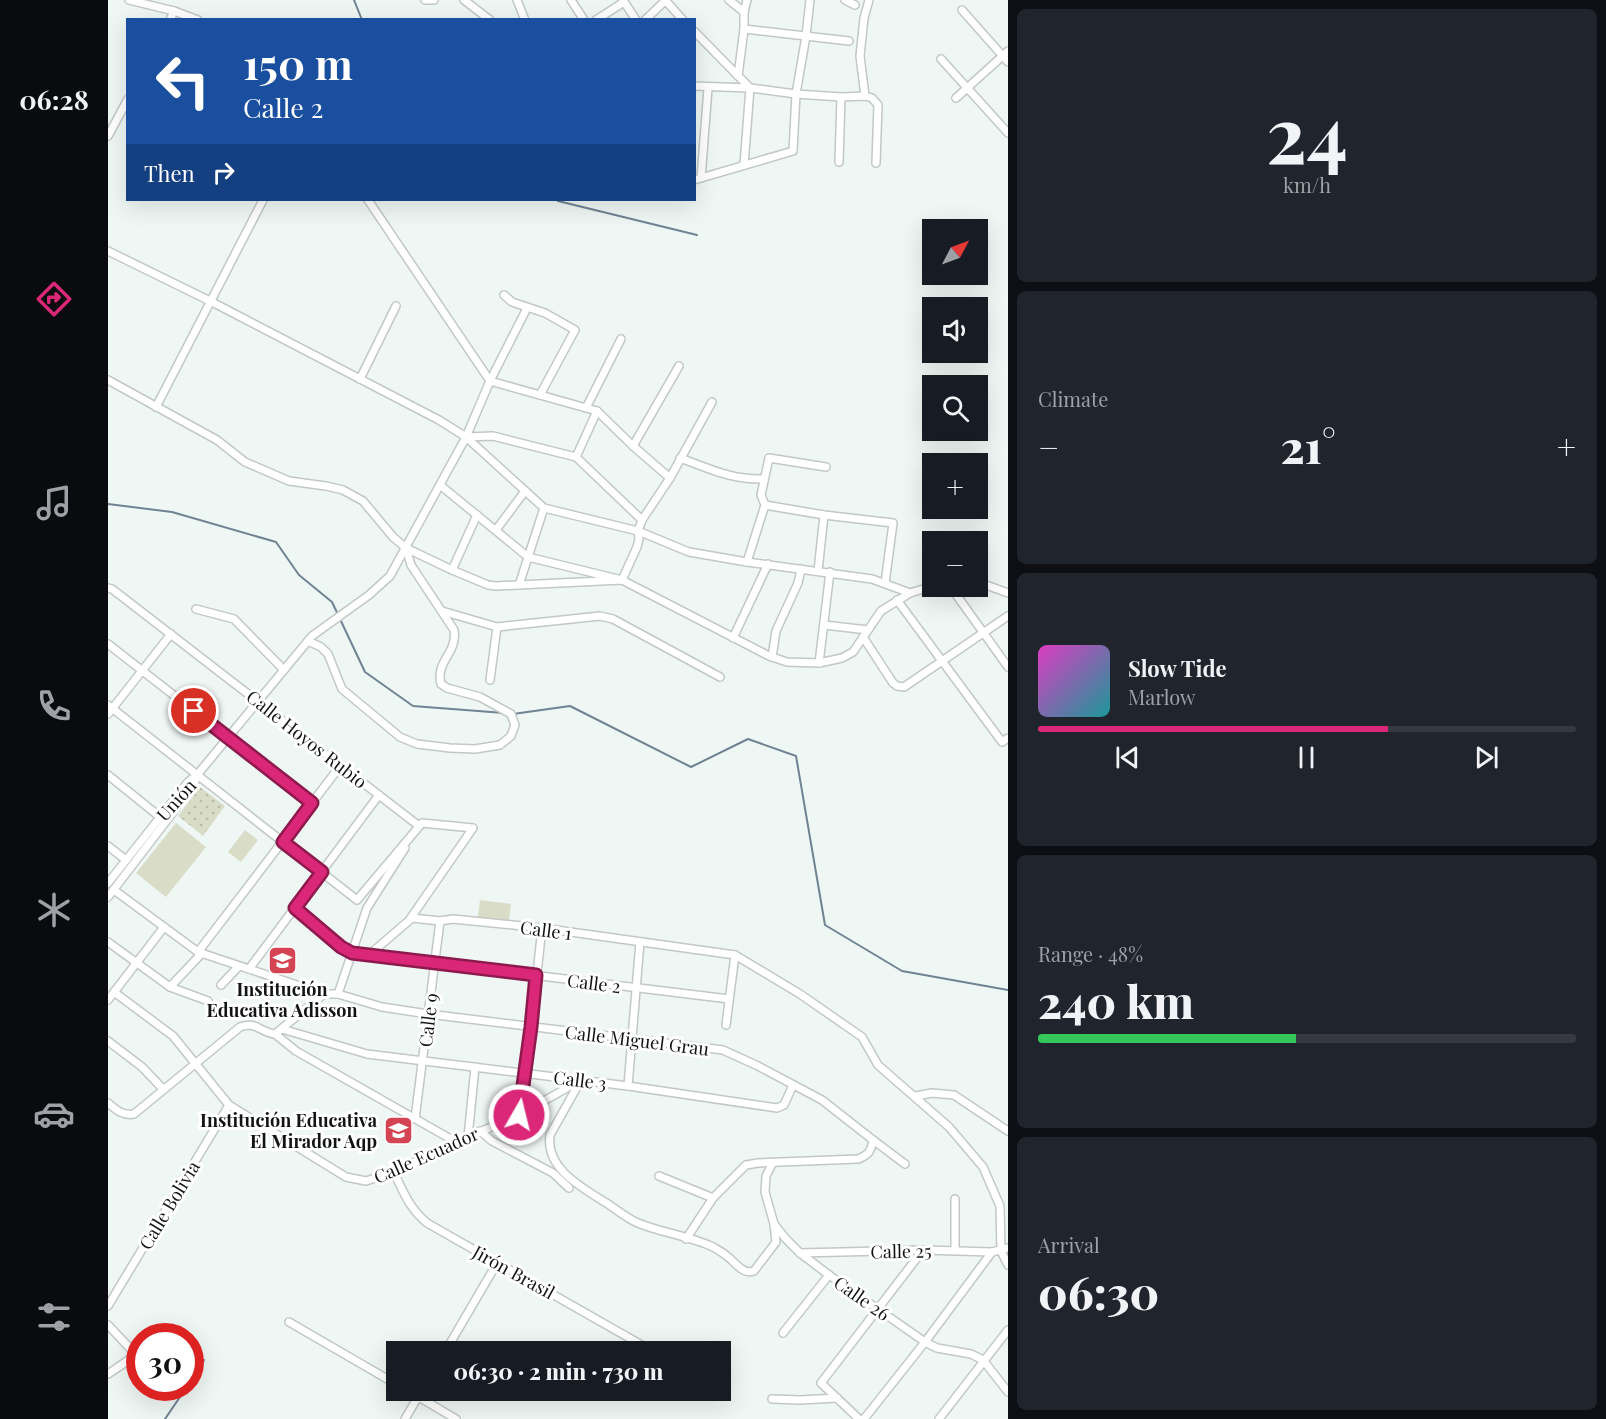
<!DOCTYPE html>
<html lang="en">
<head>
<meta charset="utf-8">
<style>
  :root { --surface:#171b24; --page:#20242c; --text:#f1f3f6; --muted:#9ea1a6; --line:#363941; --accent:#db2777 }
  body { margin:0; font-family:"Playfair Display",serif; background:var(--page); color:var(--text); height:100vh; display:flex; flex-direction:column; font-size:22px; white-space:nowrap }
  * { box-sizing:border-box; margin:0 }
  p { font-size:20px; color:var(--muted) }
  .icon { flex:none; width:33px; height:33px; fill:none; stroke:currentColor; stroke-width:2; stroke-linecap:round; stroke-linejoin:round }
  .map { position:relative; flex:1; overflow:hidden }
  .side { display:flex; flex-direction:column; gap:9px; padding:9px; background:#0d0f14; width:598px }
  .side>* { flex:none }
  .top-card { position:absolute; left:18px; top:18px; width:570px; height:183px; border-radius:0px; box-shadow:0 6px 24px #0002; background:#1a4fa0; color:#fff; overflow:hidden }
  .needle { width:39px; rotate:49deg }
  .controls { position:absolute; left:814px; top:219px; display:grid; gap:12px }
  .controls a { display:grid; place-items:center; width:66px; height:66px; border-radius:0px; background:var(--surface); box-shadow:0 6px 24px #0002; font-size:30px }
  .speed { position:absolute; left:18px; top:1323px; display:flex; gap:12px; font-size:30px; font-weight:700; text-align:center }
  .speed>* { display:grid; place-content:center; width:78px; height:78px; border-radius:50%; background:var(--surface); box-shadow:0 6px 24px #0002; line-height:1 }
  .speed .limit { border:9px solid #d22; background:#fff; color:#111 }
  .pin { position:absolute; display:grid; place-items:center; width:51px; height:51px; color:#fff; margin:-26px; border:3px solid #fff; border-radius:50%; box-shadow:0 2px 6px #0007 }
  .me { position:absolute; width:66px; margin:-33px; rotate:8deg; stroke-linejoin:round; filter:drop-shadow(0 0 4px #0008) }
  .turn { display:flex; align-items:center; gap:21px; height:126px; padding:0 18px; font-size:27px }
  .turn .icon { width:78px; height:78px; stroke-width:2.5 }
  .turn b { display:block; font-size:42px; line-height:51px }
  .then { display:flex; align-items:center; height:57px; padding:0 18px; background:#0003; gap:12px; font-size:22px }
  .big { font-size:45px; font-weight:800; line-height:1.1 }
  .side .widget { flex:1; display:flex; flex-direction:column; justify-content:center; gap:9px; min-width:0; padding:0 21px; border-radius:9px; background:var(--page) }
  .side .dial { align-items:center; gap:0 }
  .dial b { font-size:78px; line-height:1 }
  .song { display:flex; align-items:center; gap:18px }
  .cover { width:72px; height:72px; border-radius:9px; background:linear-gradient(135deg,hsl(310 70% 55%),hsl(180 70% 35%)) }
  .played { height:6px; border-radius:3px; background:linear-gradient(90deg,var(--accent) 65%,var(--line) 65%) }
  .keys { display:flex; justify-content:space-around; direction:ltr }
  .heat { display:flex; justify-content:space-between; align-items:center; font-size:33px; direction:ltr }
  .charge { height:9px; border-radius:4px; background:linear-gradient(90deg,#34c759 48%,var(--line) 0) }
  .trip { position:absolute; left:278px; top:1341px; width:345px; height:60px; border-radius:0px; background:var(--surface); box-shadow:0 6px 24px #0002; font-weight:800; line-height:60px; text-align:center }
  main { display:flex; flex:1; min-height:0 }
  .menu { display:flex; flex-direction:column; width:108px; justify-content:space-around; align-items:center; background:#090b0e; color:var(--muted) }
  .menu .icon { width:42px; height:42px }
  .menu .selected { color:var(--accent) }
  .menu b { font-size:27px; color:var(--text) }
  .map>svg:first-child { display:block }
</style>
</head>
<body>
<main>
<nav class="menu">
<b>06:28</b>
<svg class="icon selected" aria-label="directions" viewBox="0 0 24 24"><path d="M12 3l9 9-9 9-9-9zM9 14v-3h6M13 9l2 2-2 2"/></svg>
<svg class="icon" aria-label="music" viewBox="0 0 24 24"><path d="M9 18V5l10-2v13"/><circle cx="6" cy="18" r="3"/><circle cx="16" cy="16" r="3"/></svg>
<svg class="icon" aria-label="phone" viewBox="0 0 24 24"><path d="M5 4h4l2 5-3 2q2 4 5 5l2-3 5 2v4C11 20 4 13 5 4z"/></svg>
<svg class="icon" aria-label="climate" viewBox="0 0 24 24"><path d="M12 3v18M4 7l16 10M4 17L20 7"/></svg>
<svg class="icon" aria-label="car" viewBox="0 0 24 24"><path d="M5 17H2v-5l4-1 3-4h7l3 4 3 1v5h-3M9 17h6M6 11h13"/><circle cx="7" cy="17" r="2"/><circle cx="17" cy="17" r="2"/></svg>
<svg class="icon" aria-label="filters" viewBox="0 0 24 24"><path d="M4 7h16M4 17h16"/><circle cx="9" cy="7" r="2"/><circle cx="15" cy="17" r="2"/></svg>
</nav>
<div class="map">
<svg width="900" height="1419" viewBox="0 0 900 1419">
  <defs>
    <pattern id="grass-dots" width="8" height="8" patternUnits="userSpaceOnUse" patternTransform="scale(1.5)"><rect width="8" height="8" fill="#d9ddc7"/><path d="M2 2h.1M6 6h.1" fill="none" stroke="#b9bdaa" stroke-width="1.8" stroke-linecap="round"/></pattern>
  </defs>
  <rect width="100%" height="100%" fill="#eff7f5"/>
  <!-- grass -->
  <path fill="url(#grass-dots)" d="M92 787 117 806 95 836 70 816Z"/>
  <!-- garden -->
  <g fill="#d9ddc7">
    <path d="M68 823 98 847 58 897 28 873Z"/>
    <path d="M137 830 150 840 133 862 120 852Z"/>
    <path d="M372 900 403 904 401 921 370 917Z"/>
  </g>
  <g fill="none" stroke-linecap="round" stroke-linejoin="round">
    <!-- stream -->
    <g stroke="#708392" stroke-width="2">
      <path d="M246 0 254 20"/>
      <path d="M450 200V201L589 235"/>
      <path d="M0 504 64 512 168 542 191 575 224 602 257 672 305 706 396 713"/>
      <path d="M405 714 462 706 583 767 640 739 688 756 717 925 794 971 900 990"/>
      <path d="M82 1381 96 1360"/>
      <path d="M57 1419 78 1388"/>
    </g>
    <defs>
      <g id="minor">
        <path d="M21 0 66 11 90 20"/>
        <path d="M317 0H326"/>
        <path d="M356 0 382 20"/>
        <path d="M409 0 417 20"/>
        <path d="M463 0 476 20"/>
        <path d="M515 0 528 20"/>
        <path d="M557 0 575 20"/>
        <path d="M621 0 636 12"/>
        <path d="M737 0 747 5"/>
        <path d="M854 10 900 62"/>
        <path d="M62 20 66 11"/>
        <path d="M488 20 516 2"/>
        <path d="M537 20 558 0"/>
        <path d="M636 29 741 41"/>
        <path d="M586 31 642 88 636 165"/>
        <path d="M833 59 900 133"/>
        <path d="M630 76 636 29V12L639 0"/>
        <path d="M586 86 642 88 688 94 733 97 757 96 764 98 770 105 768 163"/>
        <path d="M757 96 752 56 756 18 761 0"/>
        <path d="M848 98 900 51"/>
        <path d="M0 136 20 99"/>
        <path d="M731 162 733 97"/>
        <path d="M593 178 600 88"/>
        <path d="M586 180 685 151 688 94 698 36 702 0"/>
        <path d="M260 200 382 381 489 411 525 446 562 478"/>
        <path d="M0 251 102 301 331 420 358 437 436 508 530 531 581 552 639 562 764 579 802 593"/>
        <path d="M396 295 404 302 437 313 467 330 432 395"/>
        <path d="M252 379 288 306"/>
        <path d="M0 380 109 440 137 462 181 481 218 486 235 490 255 501 285 537 298 548 344 570 380 585 388 586 514 580 661 656 679 662 711 663 734 658 745 652 773 611 802 593 825 586"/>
        <path d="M48 407 155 200"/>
        <path d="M478 408 513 339"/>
        <path d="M358 437 385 436 468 457 534 520"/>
        <path d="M525 446 571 366"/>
        <path d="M468 457 489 411"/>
        <path d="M572 458C603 469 623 480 656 479"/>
        <path d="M332 485 420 557 514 580 529 547 531 539 530 531 534 520 562 478 604 402"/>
        <path d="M657 505 716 515 785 523 777 583"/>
        <path d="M388 530 417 491"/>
        <path d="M639 562 657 505 653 495 661 458 718 467"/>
        <path d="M344 570 369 515"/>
        <path d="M710 571 716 515"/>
        <path d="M870 582 900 593"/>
        <path d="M411 585 436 508"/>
        <path d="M842 586 900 667"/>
        <path d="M0 588 4 589 311 826"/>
        <path d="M789 600 894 742 900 738"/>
        <path d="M88 609 126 619 176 670"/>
        <path d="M334 611 389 627 492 616 505 619 612 677"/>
        <path d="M716 625 760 630"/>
        <path d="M755 637 785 683 789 686 796 687 900 616"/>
        <path d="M625 638 660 564"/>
        <path d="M200 641 213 647 220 654 234 689 292 737 309 744 342 748 367 749 392 745 403 736 407 725 403 714 372 697 339 688 333 684C327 661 350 653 346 630L303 565 298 548"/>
        <path d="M0 644 204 803"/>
        <path d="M664 657 668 631 690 583 693 569"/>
        <path d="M711 663 722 572"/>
        <path d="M382 680 389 627"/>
        <path d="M0 705 249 900 314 823 365 828 302 919"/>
        <path d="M0 714 63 634"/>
        <path d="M0 775 52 817"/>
        <path d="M0 846 18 860"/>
        <path d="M0 883 80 782 89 775 204 636 261 595 282 576 358 437 382 381 419 308"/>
        <path d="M6 890 90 952 216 994H230L274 1007 320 1014 615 1050 650 1066 714 1100 765 1140C763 1152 760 1155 750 1159L650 1163 638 1165 605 1198 578 1239"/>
        <path d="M0 897 85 786 89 777"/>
        <path d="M187 908 233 947 244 953 621 999"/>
        <path d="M0 942 62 987 100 1001"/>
        <path d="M90 952 233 765"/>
        <path d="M261 955 304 918 332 921 345 919 434 928 627 955 692 994 754 1037 770 1065 841 1127 875 1167 892 1206 893 1251 900 1265"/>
        <path d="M141 969 271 795"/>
        <path d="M113 985 131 966"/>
        <path d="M62 987 94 953"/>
        <path d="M6 992 65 1036 121 1105 238 1177 258 1181 286 1172 360 1137 411 1115 473 1080"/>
        <path d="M230 994 259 908 297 848"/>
        <path d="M0 1000 56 927"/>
        <path d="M618 1025 627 955"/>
        <path d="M174 1029 259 1054 520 1086 669 1108 676 1105 685 1085"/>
        <path d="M167 1034 188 1051 348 1142"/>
        <path d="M0 1041 34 1067 55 1089"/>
        <path d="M473 1080 442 1135C437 1169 475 1188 500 1204 509 1210 520 1219 530 1223 554 1233 582 1236 605 1247 610 1250 616 1253 620 1257 628 1263 635 1275 646 1271L668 1242 666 1224"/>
        <path d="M520 1086 532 942"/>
        <path d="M808 1096 824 1093 846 1095 900 1131"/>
        <path d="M0 1103C8 1110 15 1116 26 1114L132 1027C149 1021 151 1032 167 1034L216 994"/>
        <path d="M411 1115 423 1027 434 928"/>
        <path d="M307 1119 332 921"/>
        <path d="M372 1131 384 1141 445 1173 461 1188"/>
        <path d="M360 1137 367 1067"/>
        <path d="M765 1140 797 1164"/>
        <path d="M664 1164 658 1176 657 1192 666 1224 678 1239 692 1253 721 1275 817 1342 829 1348 863 1354 875 1360 900 1392"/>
        <path d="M286 1172C295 1192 302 1209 319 1223L546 1352"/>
        <path d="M551 1176 605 1198"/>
        <path d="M847 1199V1250"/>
        <path d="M692 1253 815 1250 884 1252 900 1248"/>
        <path d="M0 1306 121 1105"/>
        <path d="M181 1322 288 1384"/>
        <path d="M0 1325 32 1359"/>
        <path d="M675 1333 721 1275"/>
        <path d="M337 1352 389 1263"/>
        <path d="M0 1374 28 1355"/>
        <path d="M299 1390 348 1419"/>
        <path d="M664 1399 692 1400 729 1398"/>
        <path d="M297 1419 314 1390"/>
        <path d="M751 1419 713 1383 815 1250"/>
        <path d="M756 1419 817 1342 884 1252"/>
        <path d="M831 1419 900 1330"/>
      </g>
    </defs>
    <!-- minor casing -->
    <use href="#minor" stroke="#c1c8c6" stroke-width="10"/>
    <!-- minor -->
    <use href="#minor" stroke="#fff" stroke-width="7"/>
  </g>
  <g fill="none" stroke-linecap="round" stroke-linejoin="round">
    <defs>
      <path id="route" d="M86 711 204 803 175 842 214 872 187 908 233 947 244 953 428 975 423 1027 411 1115"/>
    </defs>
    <!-- route casing -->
    <use href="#route" stroke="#8e194d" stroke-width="15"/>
    <!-- route -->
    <use href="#route" stroke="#db2777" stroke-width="10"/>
  </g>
  <!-- icons -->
  <defs>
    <symbol id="school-square" viewBox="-11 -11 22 22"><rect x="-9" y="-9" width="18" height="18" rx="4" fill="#d44453" stroke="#fff"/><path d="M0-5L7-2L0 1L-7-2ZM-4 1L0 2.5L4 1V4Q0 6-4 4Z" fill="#fff"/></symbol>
  </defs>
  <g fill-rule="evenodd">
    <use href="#school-square" x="158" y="944" width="33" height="33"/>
    <use href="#school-square" x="274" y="1114" width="33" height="33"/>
  </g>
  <g text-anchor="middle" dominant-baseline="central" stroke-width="6" stroke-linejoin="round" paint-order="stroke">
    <!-- street labels -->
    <g font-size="18" fill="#121414" stroke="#fff">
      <text transform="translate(199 739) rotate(38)">Calle Hoyos Rubio</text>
      <text transform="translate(68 800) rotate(-48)">Unión</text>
      <text transform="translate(438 930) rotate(7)">Calle 1</text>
      <text transform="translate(486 983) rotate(7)">Calle 2</text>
      <text transform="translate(320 1020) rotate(-83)">Calle 9</text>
      <text transform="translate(529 1040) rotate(7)">Calle Miguel Grau</text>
      <text transform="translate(472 1080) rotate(7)">Calle 3</text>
      <text transform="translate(318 1155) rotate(-24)">Calle Ecuador</text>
      <text transform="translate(61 1205) rotate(-59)">Calle Bolivia</text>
      <text transform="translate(793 1251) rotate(-1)">Calle 25</text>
      <text transform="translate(406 1272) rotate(29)">Jirón Brasil</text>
      <text transform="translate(754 1298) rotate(35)">Calle 26</text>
    </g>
    <!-- poi labels -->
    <g font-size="18" font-weight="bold" fill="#121414" stroke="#fff">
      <text x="174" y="989">Institución<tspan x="174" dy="21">Educativa Adisson</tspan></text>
      <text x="269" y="1120" text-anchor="end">Institución Educativa<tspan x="269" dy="21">El Mirador Aqp</tspan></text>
    </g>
  </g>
</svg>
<div class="controls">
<a><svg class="needle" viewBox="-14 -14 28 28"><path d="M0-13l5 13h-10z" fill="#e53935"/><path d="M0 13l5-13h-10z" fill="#9ea1a6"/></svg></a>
<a><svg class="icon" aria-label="sound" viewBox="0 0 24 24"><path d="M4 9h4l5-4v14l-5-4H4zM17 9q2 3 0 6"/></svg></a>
<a><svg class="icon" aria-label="search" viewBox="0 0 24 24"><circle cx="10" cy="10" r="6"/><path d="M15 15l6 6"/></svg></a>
<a>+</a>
<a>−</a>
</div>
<div class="speed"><div class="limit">30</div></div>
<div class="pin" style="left:86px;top:711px;background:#d93025"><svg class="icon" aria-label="arrive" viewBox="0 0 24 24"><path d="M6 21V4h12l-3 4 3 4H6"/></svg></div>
<svg class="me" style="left:411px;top:1115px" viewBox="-20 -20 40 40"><circle r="17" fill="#db2777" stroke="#fff" stroke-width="3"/><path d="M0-11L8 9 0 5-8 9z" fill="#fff"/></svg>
<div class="trip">06:30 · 2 min · 730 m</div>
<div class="top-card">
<div class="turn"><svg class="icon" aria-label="left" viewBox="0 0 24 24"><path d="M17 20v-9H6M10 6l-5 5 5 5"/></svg><div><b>150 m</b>Calle 2</div></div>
<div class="then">Then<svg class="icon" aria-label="right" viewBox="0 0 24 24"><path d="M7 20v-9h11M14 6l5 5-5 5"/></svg></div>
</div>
</div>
<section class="side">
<div class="widget dial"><b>24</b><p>km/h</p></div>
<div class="widget"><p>Climate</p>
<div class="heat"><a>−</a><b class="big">21°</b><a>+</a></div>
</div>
<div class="widget">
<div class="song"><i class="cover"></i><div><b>Slow Tide</b><p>Marlow</p></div></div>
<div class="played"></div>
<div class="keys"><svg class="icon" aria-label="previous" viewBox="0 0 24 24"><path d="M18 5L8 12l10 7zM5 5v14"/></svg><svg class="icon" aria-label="pause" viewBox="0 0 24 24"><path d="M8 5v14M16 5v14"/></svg><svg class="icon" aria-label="next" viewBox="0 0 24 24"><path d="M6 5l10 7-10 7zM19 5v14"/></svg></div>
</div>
<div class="widget"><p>Range · 48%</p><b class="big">240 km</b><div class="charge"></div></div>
<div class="widget"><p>Arrival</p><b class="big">06:30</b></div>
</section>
</main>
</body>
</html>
